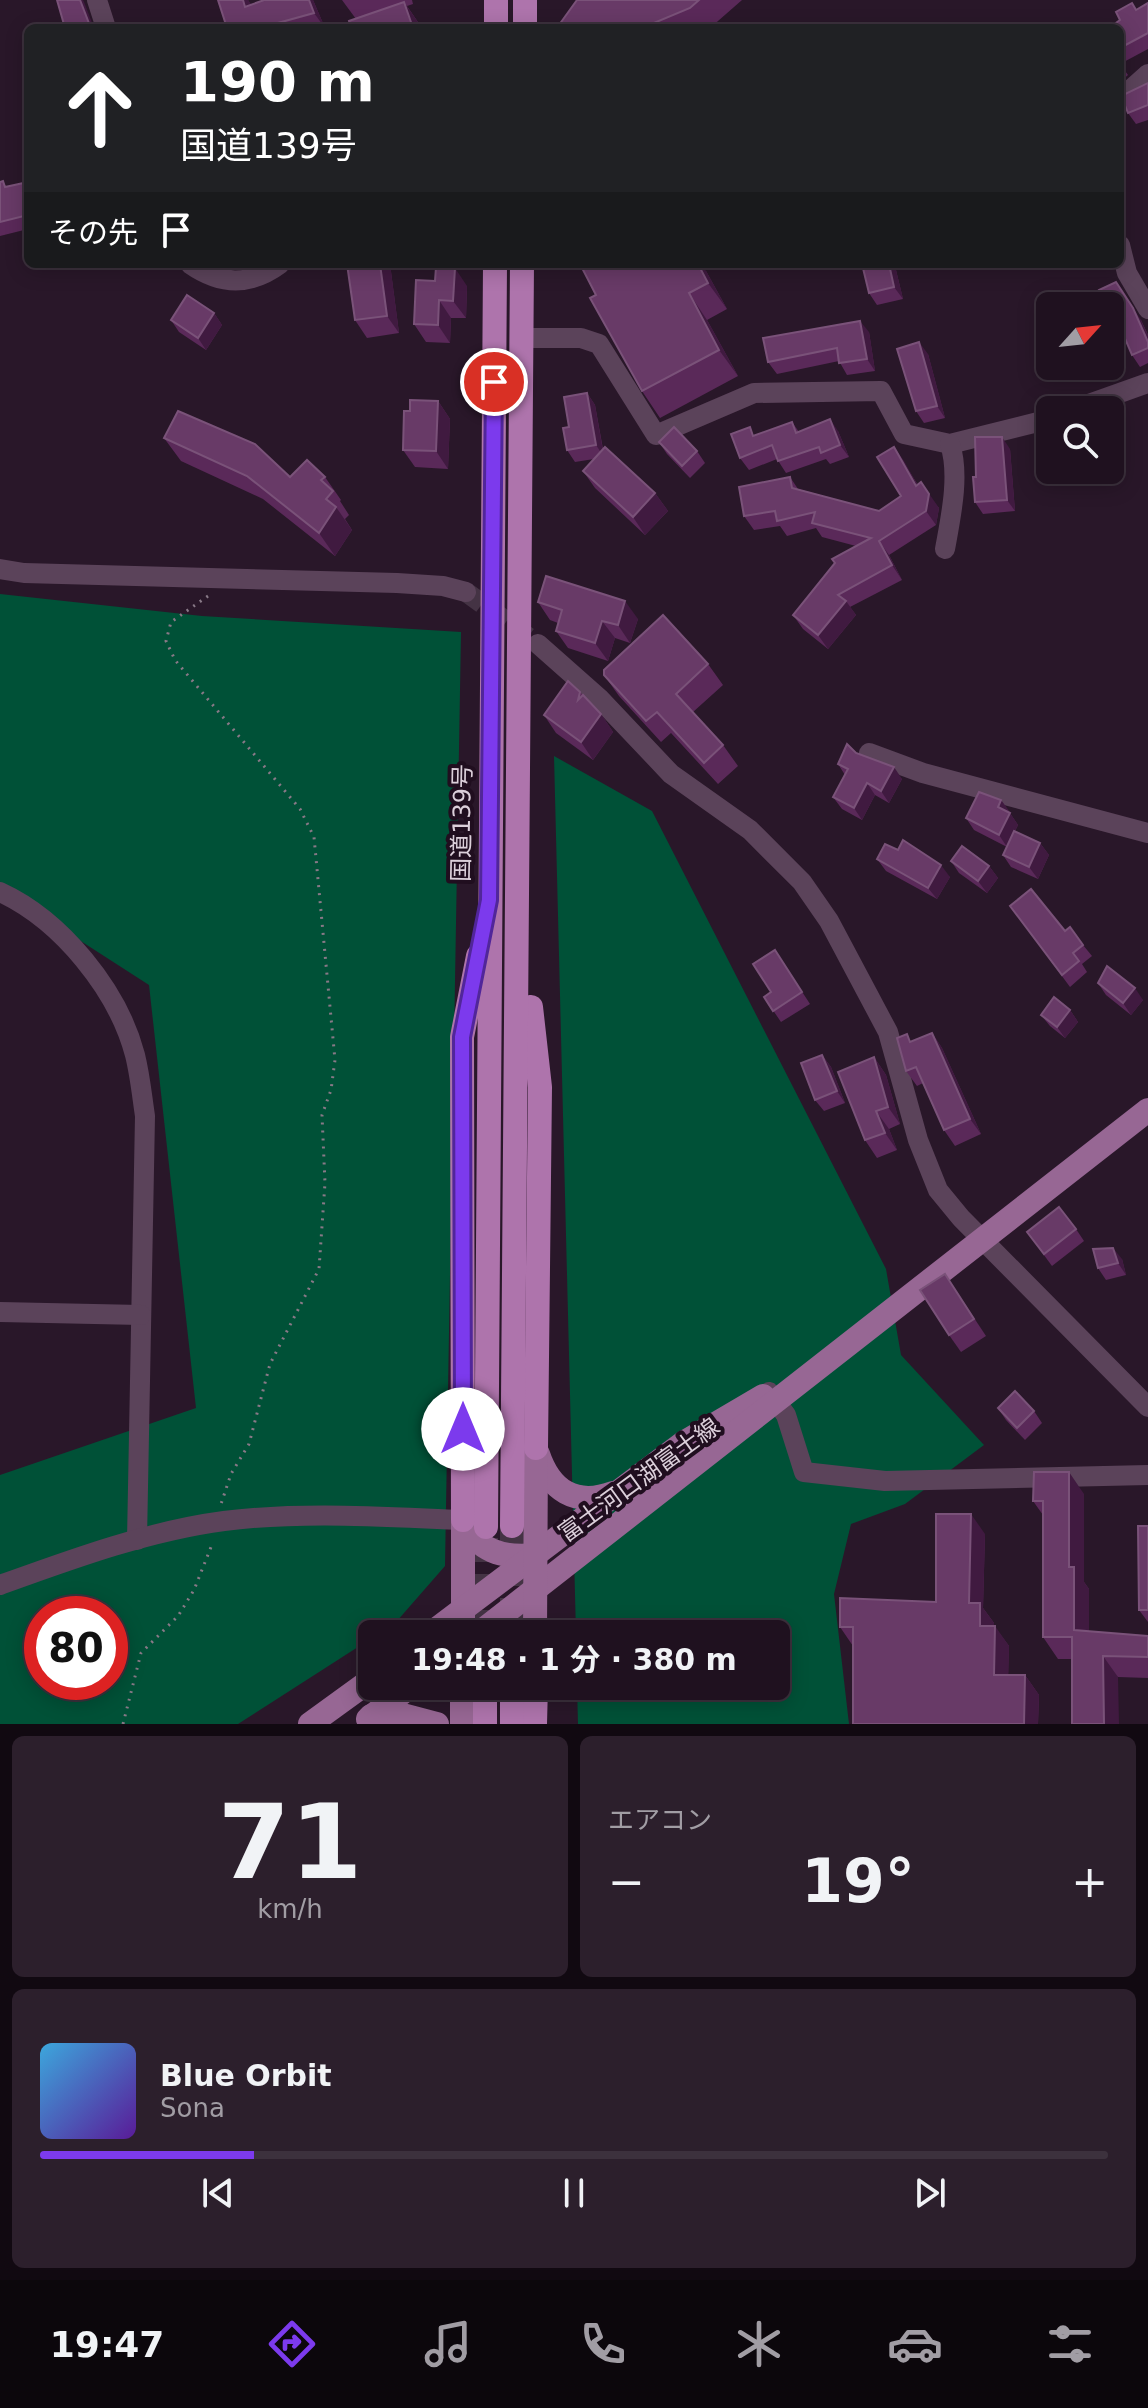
<!DOCTYPE html>
<html lang="ja">
<head>
<meta charset="utf-8">
<style>
  :root { --surface:#1f111f; --page:#2c1f2c; --text:#f1f3f6; --muted:#a19da4; --line:#3c313d; --accent:#7c3aed }
  body { margin:0; font-family:"DejaVu Sans","Noto Sans JP",sans-serif; background:var(--page); color:var(--text); height:100vh; display:flex; flex-direction:column; font-size:30px; white-space:nowrap }
  * { box-sizing:border-box; margin:0 }
  p { font-size:26px; color:var(--muted) }
  .icon { flex:none; width:44px; height:44px; fill:none; stroke:currentColor; stroke-width:2; stroke-linecap:round; stroke-linejoin:round }
  .map { position:relative; height:1724px; overflow:hidden }
  .panel { display:flex; flex-direction:column; gap:12px; padding:12px; background:#110911; flex:1 }
  .panel>* { flex:none }
  .hud { position:absolute; left:24px; top:24px; width:1100px; height:244px; border-radius:12px; box-shadow:0 4px 20px #0003,0 0 0 2px var(--line); background:#202124; color:#fff; overflow:hidden }
  .needle { width:52px; rotate:63deg }
  .buttons { position:absolute; left:1036px; top:292px; display:grid; gap:16px }
  .buttons a { display:grid; place-items:center; width:88px; height:88px; border-radius:12px; background:var(--surface); box-shadow:0 4px 20px #0003,0 0 0 2px var(--line); font-size:40px }
  .speed { position:absolute; left:24px; top:1596px; display:flex; gap:16px; font-size:40px; font-weight:700; text-align:center }
  .speed>* { display:grid; place-content:center; width:104px; height:104px; border-radius:50%; background:var(--surface); box-shadow:0 4px 20px #0003,0 0 0 2px var(--line); line-height:1 }
  .speed .limit { border:12px solid #d22; background:#fff; color:#111 }
  .pin { position:absolute; display:grid; place-items:center; width:68px; height:68px; color:#fff; margin:-34px; border:4px solid #fff; border-radius:50%; box-shadow:0 2px 8px #0007 }
  .me { position:absolute; width:88px; margin:-44px; rotate:0deg; stroke-linejoin:round; filter:drop-shadow(0 0 6px #0008) }
  .turn { display:flex; align-items:center; gap:28px; height:168px; padding:0 24px; font-size:36px }
  .turn .icon { width:104px; height:104px; stroke-width:2.5 }
  .turn b { display:block; font-size:56px; line-height:68px }
  .then { display:flex; align-items:center; height:76px; padding:0 24px; background:#0003; gap:16px; font-size:30px }
  .big { font-size:60px; font-weight:700; line-height:1.1 }
  .panel .card { flex:1; display:flex; flex-direction:column; justify-content:center; gap:12px; min-width:0; padding:0 28px; border-radius:12px; background:var(--page) }
  .panel .dial { align-items:center; gap:0 }
  .dial b { font-size:104px; line-height:1 }
  .song { display:flex; align-items:center; gap:24px }
  .cover { width:96px; height:96px; border-radius:12px; background:linear-gradient(135deg,hsl(200 70% 55%),hsl(270 70% 35%)) }
  .played { height:8px; border-radius:4px; background:linear-gradient(90deg,var(--accent) 20%,var(--line) 20%) }
  .keys { display:flex; justify-content:space-around; direction:ltr }
  .heat { display:flex; justify-content:space-between; align-items:center; font-size:44px; direction:ltr }
  .panel .tiles { flex:1; display:grid; gap:12px; grid-template-columns:1fr 1fr }
  .card:last-child { grid-column:span 2 }
  .trip { position:absolute; left:358px; top:1620px; width:432px; height:80px; border-radius:12px; background:var(--surface); box-shadow:0 4px 20px #0003,0 0 0 2px var(--line); font-weight:700; line-height:80px; text-align:center }
  .menu { display:flex; height:128px; justify-content:space-around; align-items:center; background:#0c070c; color:var(--muted) }
  .menu .icon { width:56px; height:56px }
  .menu .current { color:var(--accent) }
  .menu b { font-size:36px; color:var(--text) }
  .map>svg:first-child { display:block }
</style>
</head>
<body>
<div class="map">
<svg width="1148" height="1724" viewBox="0 0 1148 1724">
  <rect width="100%" height="100%" fill="#291729"/>
  <!-- forest -->
  <g fill="#005137" fill-rule="evenodd">
    <path d="M0 594 202 616 461 632 445 1566 397 1621 372 1634V1638L238 1724H0V1475L196 1408 149 985 0 889ZM42 1614H110V1682H42Z"/>
    <path d="M554 756 652 811 886 1269 901 1355 984 1445 905 1504 851 1524 834 1594 849 1724H578L577 1686H776V1634H576Z"/>
  </g>
  <g fill="none" stroke-linecap="round" stroke-linejoin="round">
    <!-- minor-tunnel -->
    <path stroke="#434" stroke-width="20" stroke-dasharray="20 10" stroke-linecap="butt" d="M466 592 528 637"/>
    <!-- highway-tunnel -->
    <g stroke="#434" stroke-width="24" stroke-dasharray="24 12" stroke-linecap="butt">
      <path d="M512 1526V1634"/>
      <path d="M485 1634 486 1528"/>
    </g>
    <!-- path -->
    <g stroke="#887987" stroke-width="3" stroke-dasharray="2 6" stroke-linecap="butt">
      <path d="M208 596 171 622 166 641 175 660 300 809 314 837 335 1060 331 1090 322 1115 325 1183 319 1269 270 1364 249 1444 231 1474 221 1504"/>
      <path d="M123 1724 141 1653 178 1616 194 1590 213 1542"/>
    </g>
    <!-- minor -->
    <g stroke="#5b435a" stroke-width="20">
      <path d="M97 0 106 28"/>
      <path d="M1120 99 1148 74"/>
      <path d="M1120 245 1127 273 1148 309"/>
      <path d="M190 264C220 285 249 287 280 264"/>
      <path d="M522 338H581L599 344 656 435 754 393 881 391 904 434 950 444 1050 419"/>
      <path d="M1072 410 1148 383"/>
      <path d="M945 549C951 516 960 475 950 444"/>
      <path d="M0 569 24 573 397 583 443 586 466 592"/>
      <path d="M538 644 599 698 671 774 750 830 802 882 829 921 888 1032 918 1140 938 1190 961 1218 1148 1407"/>
      <path d="M869 753 923 773 1148 833"/>
      <path d="M0 892C61 920 118 990 135 1055 140 1075 142 1096 145 1116L137 1540"/>
      <path d="M0 1312 141 1315"/>
      <path d="M769 1392 786 1415 804 1472 885 1481 1148 1475"/>
      <path d="M0 1585C72 1559 148 1531 224 1521 304 1511 384 1517 463 1520"/>
    </g>
    <!-- major -->
    <g stroke="#976794" stroke-width="24">
      <path d="M538 1454C550 1490 575 1507 613 1493"/>
      <path d="M463 1520C478 1552 502 1558 535 1555"/>
      <path d="M463 1618V1520"/>
      <path d="M430 1634 683 1443 763 1396"/>
      <path d="M478 1634 1148 1110"/>
      <path d="M535 1634 536 1448"/>
      <path d="M371 1716 403 1715 437 1724"/>
      <path d="M368 1719 411 1686"/>
      <path d="M310 1724 372 1679"/>
      <path d="M462 1724V1686"/>
    </g>
    <!-- highway -->
    <g stroke="#ae74ac" stroke-width="24">
      <path d="M496 0V28"/>
      <path d="M525 28V0"/>
      <path d="M531 1007 540 1087 536 1448"/>
      <path d="M463 1520 462 1037 478 956"/>
      <path d="M512 1526 522 264"/>
      <path d="M486 1527 495 264"/>
      <path d="M485 1724V1686"/>
      <path d="M512 1724V1686"/>
      <path d="M535 1724 536 1686"/>
    </g>
  </g>
  <!-- wall -->
  <g fill="#5a2959">
    <path d="M218 0H248L251 5 264 0H313L325 28H227Z"/>
    <path d="M342 0H412L413 4 407 6 422 28H351L356 19Z"/>
    <path d="M577 0H742L710 28H561Z"/>
    <path d="M1132 3 1137 10 1148 3V49L1120 64 1128 75 1120 82V20Z"/>
    <path d="M1148 83V120L1136 124 1128 113Z"/>
    <path d="M0 182 7 187 28 182V229L0 236Z"/>
    <path d="M390 264 399 333 367 338 355 320Z"/>
    <path d="M862 264H908L896 270 903 299 877 305 869 293Z"/>
    <path d="M706 271 727 309 707 320 738 376 660 418 642 391 596 295Z"/>
    <path d="M416 280 467 286 466 318H451L450 343 426 342 414 324Z"/>
    <path d="M214 313 222 325 206 350 179 332 171 320Z"/>
    <path d="M1110 313 1141 320 1148 335V363L1140 367 1132 355 1121 328Z"/>
    <path d="M869 332 875 371 847 375 839 361 777 374 768 362Z"/>
    <path d="M928 354 945 418 924 423 916 411Z"/>
    <path d="M587 393 595 405 603 449 655 493 668 511 645 535 595 488 583 471 594 459 575 462 567 450 569 427Z"/>
    <path d="M438 401 450 419 448 469 415 467 403 450 410 411Z"/>
    <path d="M792 422 799 432 838 431 849 457 830 464 826 459 786 473 777 459 749 470 740 458 755 435Z"/>
    <path d="M164 438 290 477H325L341 500 340 501 349 515 345 519 352 530 335 556 263 499 181 461Z"/>
    <path d="M659 442 697 451 705 463 690 478 667 454Z"/>
    <path d="M894 447 918 485 939 508 936 525 889 555 902 580 850 607 856 615 828 649 803 629 793 615 856 546 822 537 816 528 787 536 780 526 754 530 744 516 790 477 798 489 879 511 901 496Z"/>
    <path d="M1010 449 1015 511 983 514 975 502 976 477Z"/>
    <path d="M538 602 638 619 630 643 615 638 608 661 568 648 556 631 558 623 550 620Z"/>
    <path d="M708 664 723 685 693 712 723 745 738 766 718 784 671 733 661 742 619 696 604 675Z"/>
    <path d="M580 692 601 714 613 732 593 760 556 733 544 715Z"/>
    <path d="M856 753 902 779 889 803 875 795 862 820 842 809 833 797 845 775 838 764Z"/>
    <path d="M1001 800 1018 825 1015 831 1040 843 1049 855 1038 879 1011 867 1003 855 1007 847 974 830 966 818Z"/>
    <path d="M898 850 950 877 937 899 886 871 877 859Z"/>
    <path d="M951 861 989 866 998 878 987 893 959 873Z"/>
    <path d="M1019 918 1065 931 1083 945 1092 956 1082 964 1087 972 1070 987Z"/>
    <path d="M775 950 810 1004 781 1022 764 997 771 992Z"/>
    <path d="M1098 983 1143 1000 1131 1015 1106 995Z"/>
    <path d="M1070 1010 1078 1022 1065 1038 1050 1026 1041 1015Z"/>
    <path d="M932 1033 942 1048 981 1134 955 1146 944 1130 923 1083 917 1086 906 1071 912 1041Z"/>
    <path d="M822 1055 831 1067 845 1103 824 1111 815 1100Z"/>
    <path d="M874 1057 886 1075 900 1124 889 1129 897 1150 877 1158 865 1140Z"/>
    <path d="M1076 1229 1084 1241 1052 1266 1027 1232Z"/>
    <path d="M1122 1259 1126 1275 1106 1280 1098 1268Z"/>
    <path d="M945 1274 986 1336 961 1352 949 1335Z"/>
    <path d="M998 1408 1034 1411 1042 1423 1025 1440 1006 1420Z"/>
    <path d="M1084 1494V1582L1089 1589V1631L1148 1636V1678L1118 1677 1072 1659H1058L1043 1637V1515L1033 1501Z"/>
    <path d="M1148 1526V1622L1139 1610Z"/>
    <path d="M985 1534 983 1608 994 1623V1626L1009 1646 1008 1675H1025L1039 1695 1038 1724H853V1646L840 1627 936 1602Z"/>
  </g>
  <!-- shaded-wall -->
  <g fill="#401a40">
    <path d="M80 0H83L84 2 94 28H91L90 26Z"/>
    <path d="M243 0H248L251 4 257 23 245 7Z"/>
    <path d="M309 0H313L325 28 314 13Z"/>
    <path d="M404 2 420 25 422 28H413Z"/>
    <path d="M380 264H390L399 333 387 316Z"/>
    <path d="M698 264H701L706 271 727 309 708 283Z"/>
    <path d="M889 264H892L896 270 903 299 894 287Z"/>
    <path d="M455 268 467 286 466 318 453 301Z"/>
    <path d="M1116 282 1141 320 1148 335V342Z"/>
    <path d="M689 293 707 320 738 376 719 350Z"/>
    <path d="M439 300 451 318 450 343 438 325Z"/>
    <path d="M214 313 222 325 206 350 198 338Z"/>
    <path d="M860 321 869 332 875 371 867 359Z"/>
    <path d="M919 342 928 354 945 418 937 406Z"/>
    <path d="M587 393 595 405 604 457 596 445Z"/>
    <path d="M438 401 450 419 448 469 436 451Z"/>
    <path d="M830 419 838 431 849 457 840 445Z"/>
    <path d="M1002 437 1010 449 1015 511 1007 500Z"/>
    <path d="M894 447 904 461 926 500 916 486Z"/>
    <path d="M921 482 939 508 936 525 926 511Z"/>
    <path d="M655 493 668 511 645 535 633 517Z"/>
    <path d="M336 507 352 530 335 556 319 533Z"/>
    <path d="M879 541 889 555 902 580 892 565Z"/>
    <path d="M625 601 638 619 630 643 618 625Z"/>
    <path d="M846 601 856 615 828 649 818 635Z"/>
    <path d="M602 621 615 638 608 661 595 643Z"/>
    <path d="M601 714 613 732 593 760 581 742Z"/>
    <path d="M894 767 902 779 889 803 881 791Z"/>
    <path d="M867 783 875 795 862 820 854 808Z"/>
    <path d="M1001 800 1010 812 1006 819 998 807Z"/>
    <path d="M1010 813 1018 825 1007 847 999 835Z"/>
    <path d="M1040 843 1049 855 1038 879 1029 867Z"/>
    <path d="M941 865 950 877 937 899 928 888Z"/>
    <path d="M989 866 998 878 987 893 978 881Z"/>
    <path d="M1135 988 1143 1000 1131 1015 1123 1003Z"/>
    <path d="M1070 1010 1078 1022 1065 1038 1057 1027Z"/>
    <path d="M932 1033 942 1048 981 1134 970 1119Z"/>
    <path d="M822 1055 831 1067 845 1103 837 1091Z"/>
    <path d="M874 1057 886 1075 900 1124 888 1107Z"/>
    <path d="M876 1111 889 1129 897 1150 885 1133Z"/>
    <path d="M1113 1248 1122 1259 1126 1275 1118 1263Z"/>
    <path d="M1069 1472 1084 1494V1582L1089 1589V1652L1074 1630 1069 1567Z"/>
    <path d="M971 1514 985 1534 983 1608 994 1623V1646L980 1626 969 1603Z"/>
    <path d="M995 1626 1009 1646 1008 1695 994 1675Z"/>
    <path d="M1103 1656 1118 1677 1119 1724H1104Z"/>
    <path d="M1025 1675 1039 1695 1038 1724H1024Z"/>
  </g>
  <!-- building -->
  <g fill="#683a67" stroke="#7a5279" stroke-width="2">
    <path d="M57 0H80L90 26 84 28H65Z"/>
    <path d="M218 0H243L245 7 264 0H309L314 13 267 26 268 28H227Z"/>
    <path d="M577 0H699L690 8 642 28H561L559 25Z"/>
    <path d="M404 2 413 28H351L349 21Z"/>
    <path d="M1132 3 1136 10 1148 3V33L1120 48V28H1109L1120 20 1116 12Z"/>
    <path d="M1148 83V105L1128 113 1121 96Z"/>
    <path d="M3 181 5 187 28 182V215L0 222V182Z"/>
    <path d="M347 264H380L387 316 355 320Z"/>
    <path d="M580 264H698L708 283 689 293 719 350 642 391 590 298 596 295Z"/>
    <path d="M862 264H889L894 287 869 293Z"/>
    <path d="M436 267 455 268 453 301 439 300 438 325 414 324 416 280 435 281Z"/>
    <path d="M1116 282 1133 308 1148 342V348L1132 355 1115 315 1112 317 1110 313V306H1106L1099 290Z"/>
    <path d="M187 295 214 313 198 338 171 320Z"/>
    <path d="M860 321 867 359 839 363 837 348 768 362 763 338Z"/>
    <path d="M919 342 937 406 916 411 897 349Z"/>
    <path d="M587 393 596 445 567 450 563 428 569 427 564 397Z"/>
    <path d="M410 400 438 401 436 451 403 450 404 411H410Z"/>
    <path d="M178 411 255 444 290 477 307 460 325 477 321 480 333 491 326 499 336 507 319 533 247 476 164 438Z"/>
    <path d="M830 419 840 445 821 453 819 447 778 461 772 445 740 458 731 434 750 427 753 436 792 422 796 433Z"/>
    <path d="M674 427 697 451 682 466 659 442Z"/>
    <path d="M975 437H1002L1007 500 975 502 973 477H976Z"/>
    <path d="M605 447 655 493 633 517 583 471Z"/>
    <path d="M894 447 916 486 921 482 929 494 926 511 879 541 892 565 838 595 846 601 818 635 793 615 835 563 832 559 871 538 812 523 815 512 777 521 775 511 744 516 739 487 790 477 792 488 879 511 901 496 877 457Z"/>
    <path d="M546 576 625 601 618 625 602 621 595 643 556 631 562 610 538 602Z"/>
    <path d="M663 615 708 664 676 694 723 745 704 763 657 712 646 721 604 675V670Z"/>
    <path d="M568 681 580 692 578 700 583 695 601 714 581 742 544 715Z"/>
    <path d="M847 744 856 753 894 767 881 791 867 783 854 808 833 797 848 769 838 764Z"/>
    <path d="M979 792 1001 800 998 807 1010 813 999 835 966 818Z"/>
    <path d="M1014 831 1040 843 1029 867 1003 855Z"/>
    <path d="M903 840 941 865 928 888 877 859 885 844 898 850Z"/>
    <path d="M962 846 989 866 978 881 951 861Z"/>
    <path d="M1031 889 1065 931 1070 927 1083 945 1073 953 1079 961 1062 975 1010 906Z"/>
    <path d="M775 950 802 992 773 1011 764 997 771 992 753 964Z"/>
    <path d="M1107 966 1135 988 1123 1003 1098 983Z"/>
    <path d="M1054 997 1070 1010 1057 1027 1041 1015Z"/>
    <path d="M932 1033 970 1119 944 1130 916 1067 906 1071 897 1038 907 1034 910 1042Z"/>
    <path d="M822 1055 837 1091 815 1100 801 1063Z"/>
    <path d="M874 1057 888 1107 876 1111 885 1133 865 1140 838 1072Z"/>
    <path d="M1059 1207 1076 1229 1044 1254 1027 1232Z"/>
    <path d="M1113 1248 1118 1263 1098 1268 1093 1249Z"/>
    <path d="M945 1274 974 1319 949 1335 920 1290Z"/>
    <path d="M1015 1391 1034 1411 1017 1428 998 1408Z"/>
    <path d="M1034 1472H1069V1567H1074V1630L1148 1636V1657L1103 1656 1104 1724H1072V1637H1043V1501H1033Z"/>
    <path d="M936 1514H971L969 1603H980V1626H995L994 1675H1025L1024 1724H853V1627H840V1598L936 1602Z"/>
    <path d="M1138 1526H1148V1610H1139Z"/>
  </g>
  <g fill="none" stroke-linecap="round" stroke-linejoin="round">
    <defs>
      <path id="route" d="M463 1429 462 1037 489 900 494 382"/>
    </defs>
    <!-- route casing -->
    <use href="#route" stroke="#51269a" stroke-width="20"/>
    <!-- route -->
    <use href="#route" stroke="#7c3aed" stroke-width="14"/>
  </g>
  <g text-anchor="middle" dominant-baseline="central" stroke-width="8" stroke-linejoin="round" paint-order="stroke">
    <!-- street labels -->
    <g font-size="24" fill="#dbcfda" stroke="#200e1f">
      <text transform="translate(462 823) rotate(-89)">国道139号</text>
      <text transform="translate(639 1480) rotate(-36)">富士河口湖富士線</text>
    </g>
  </g>
</svg>
<div class="buttons">
<a><svg class="needle" viewBox="-14 -14 28 28"><path d="M0-13l5 13h-10z" fill="#e53935"/><path d="M0 13l5-13h-10z" fill="#a19da4"/></svg></a>
<a><svg class="icon" aria-label="search" viewBox="0 0 24 24"><circle cx="10" cy="10" r="6"/><path d="M15 15l6 6"/></svg></a>
</div>
<div class="speed"><div class="limit">80</div></div>
<div class="pin" style="left:494px;top:382px;background:#d93025"><svg class="icon" aria-label="arrive" viewBox="0 0 24 24"><path d="M6 21V4h12l-3 4 3 4H6"/></svg></div>
<svg class="me" style="left:463px;top:1429px" viewBox="-20 -20 40 40"><circle r="19" fill="#fff"/><path d="M0-13L10 11 0 6-10 11z" fill="#7c3aed"/></svg>
<div class="trip">19:48 · 1 分 · 380 m</div>
<div class="hud">
<div class="turn"><svg class="icon" aria-label="ahead" viewBox="0 0 24 24"><path d="M12 20V5M6 11l6-6 6 6"/></svg><div><b>190 m</b>国道139号</div></div>
<div class="then">その先<svg class="icon" aria-label="arrive" viewBox="0 0 24 24"><path d="M6 21V4h12l-3 4 3 4H6"/></svg></div>
</div>
</div>
<section class="panel">
<div class="tiles">
<div class="card dial"><b>71</b><p>km/h</p></div>
<div class="card"><p>エアコン</p>
<div class="heat"><a>−</a><b class="big">19°</b><a>+</a></div>
</div>
<div class="card">
<div class="song"><i class="cover"></i><div><b>Blue Orbit</b><p>Sona</p></div></div>
<div class="played"></div>
<div class="keys"><svg class="icon" aria-label="previous" viewBox="0 0 24 24"><path d="M18 5L8 12l10 7zM5 5v14"/></svg><svg class="icon" aria-label="pause" viewBox="0 0 24 24"><path d="M8 5v14M16 5v14"/></svg><svg class="icon" aria-label="next" viewBox="0 0 24 24"><path d="M6 5l10 7-10 7zM19 5v14"/></svg></div>
</div>
</div>
</section>
<nav class="menu">
<b>19:47</b>
<svg class="icon current" aria-label="directions" viewBox="0 0 24 24"><path d="M12 3l9 9-9 9-9-9zM9 14v-3h6M13 9l2 2-2 2"/></svg>
<svg class="icon" aria-label="music" viewBox="0 0 24 24"><path d="M9 18V5l10-2v13"/><circle cx="6" cy="18" r="3"/><circle cx="16" cy="16" r="3"/></svg>
<svg class="icon" aria-label="phone" viewBox="0 0 24 24"><path d="M5 4h4l2 5-3 2q2 4 5 5l2-3 5 2v4C11 20 4 13 5 4z"/></svg>
<svg class="icon" aria-label="climate" viewBox="0 0 24 24"><path d="M12 3v18M4 7l16 10M4 17L20 7"/></svg>
<svg class="icon" aria-label="car" viewBox="0 0 24 24"><path d="M5 17H2v-5l4-1 3-4h7l3 4 3 1v5h-3M9 17h6M6 11h13"/><circle cx="7" cy="17" r="2"/><circle cx="17" cy="17" r="2"/></svg>
<svg class="icon" aria-label="filters" viewBox="0 0 24 24"><path d="M4 7h16M4 17h16"/><circle cx="9" cy="7" r="2"/><circle cx="15" cy="17" r="2"/></svg>
</nav>
</body>
</html>
